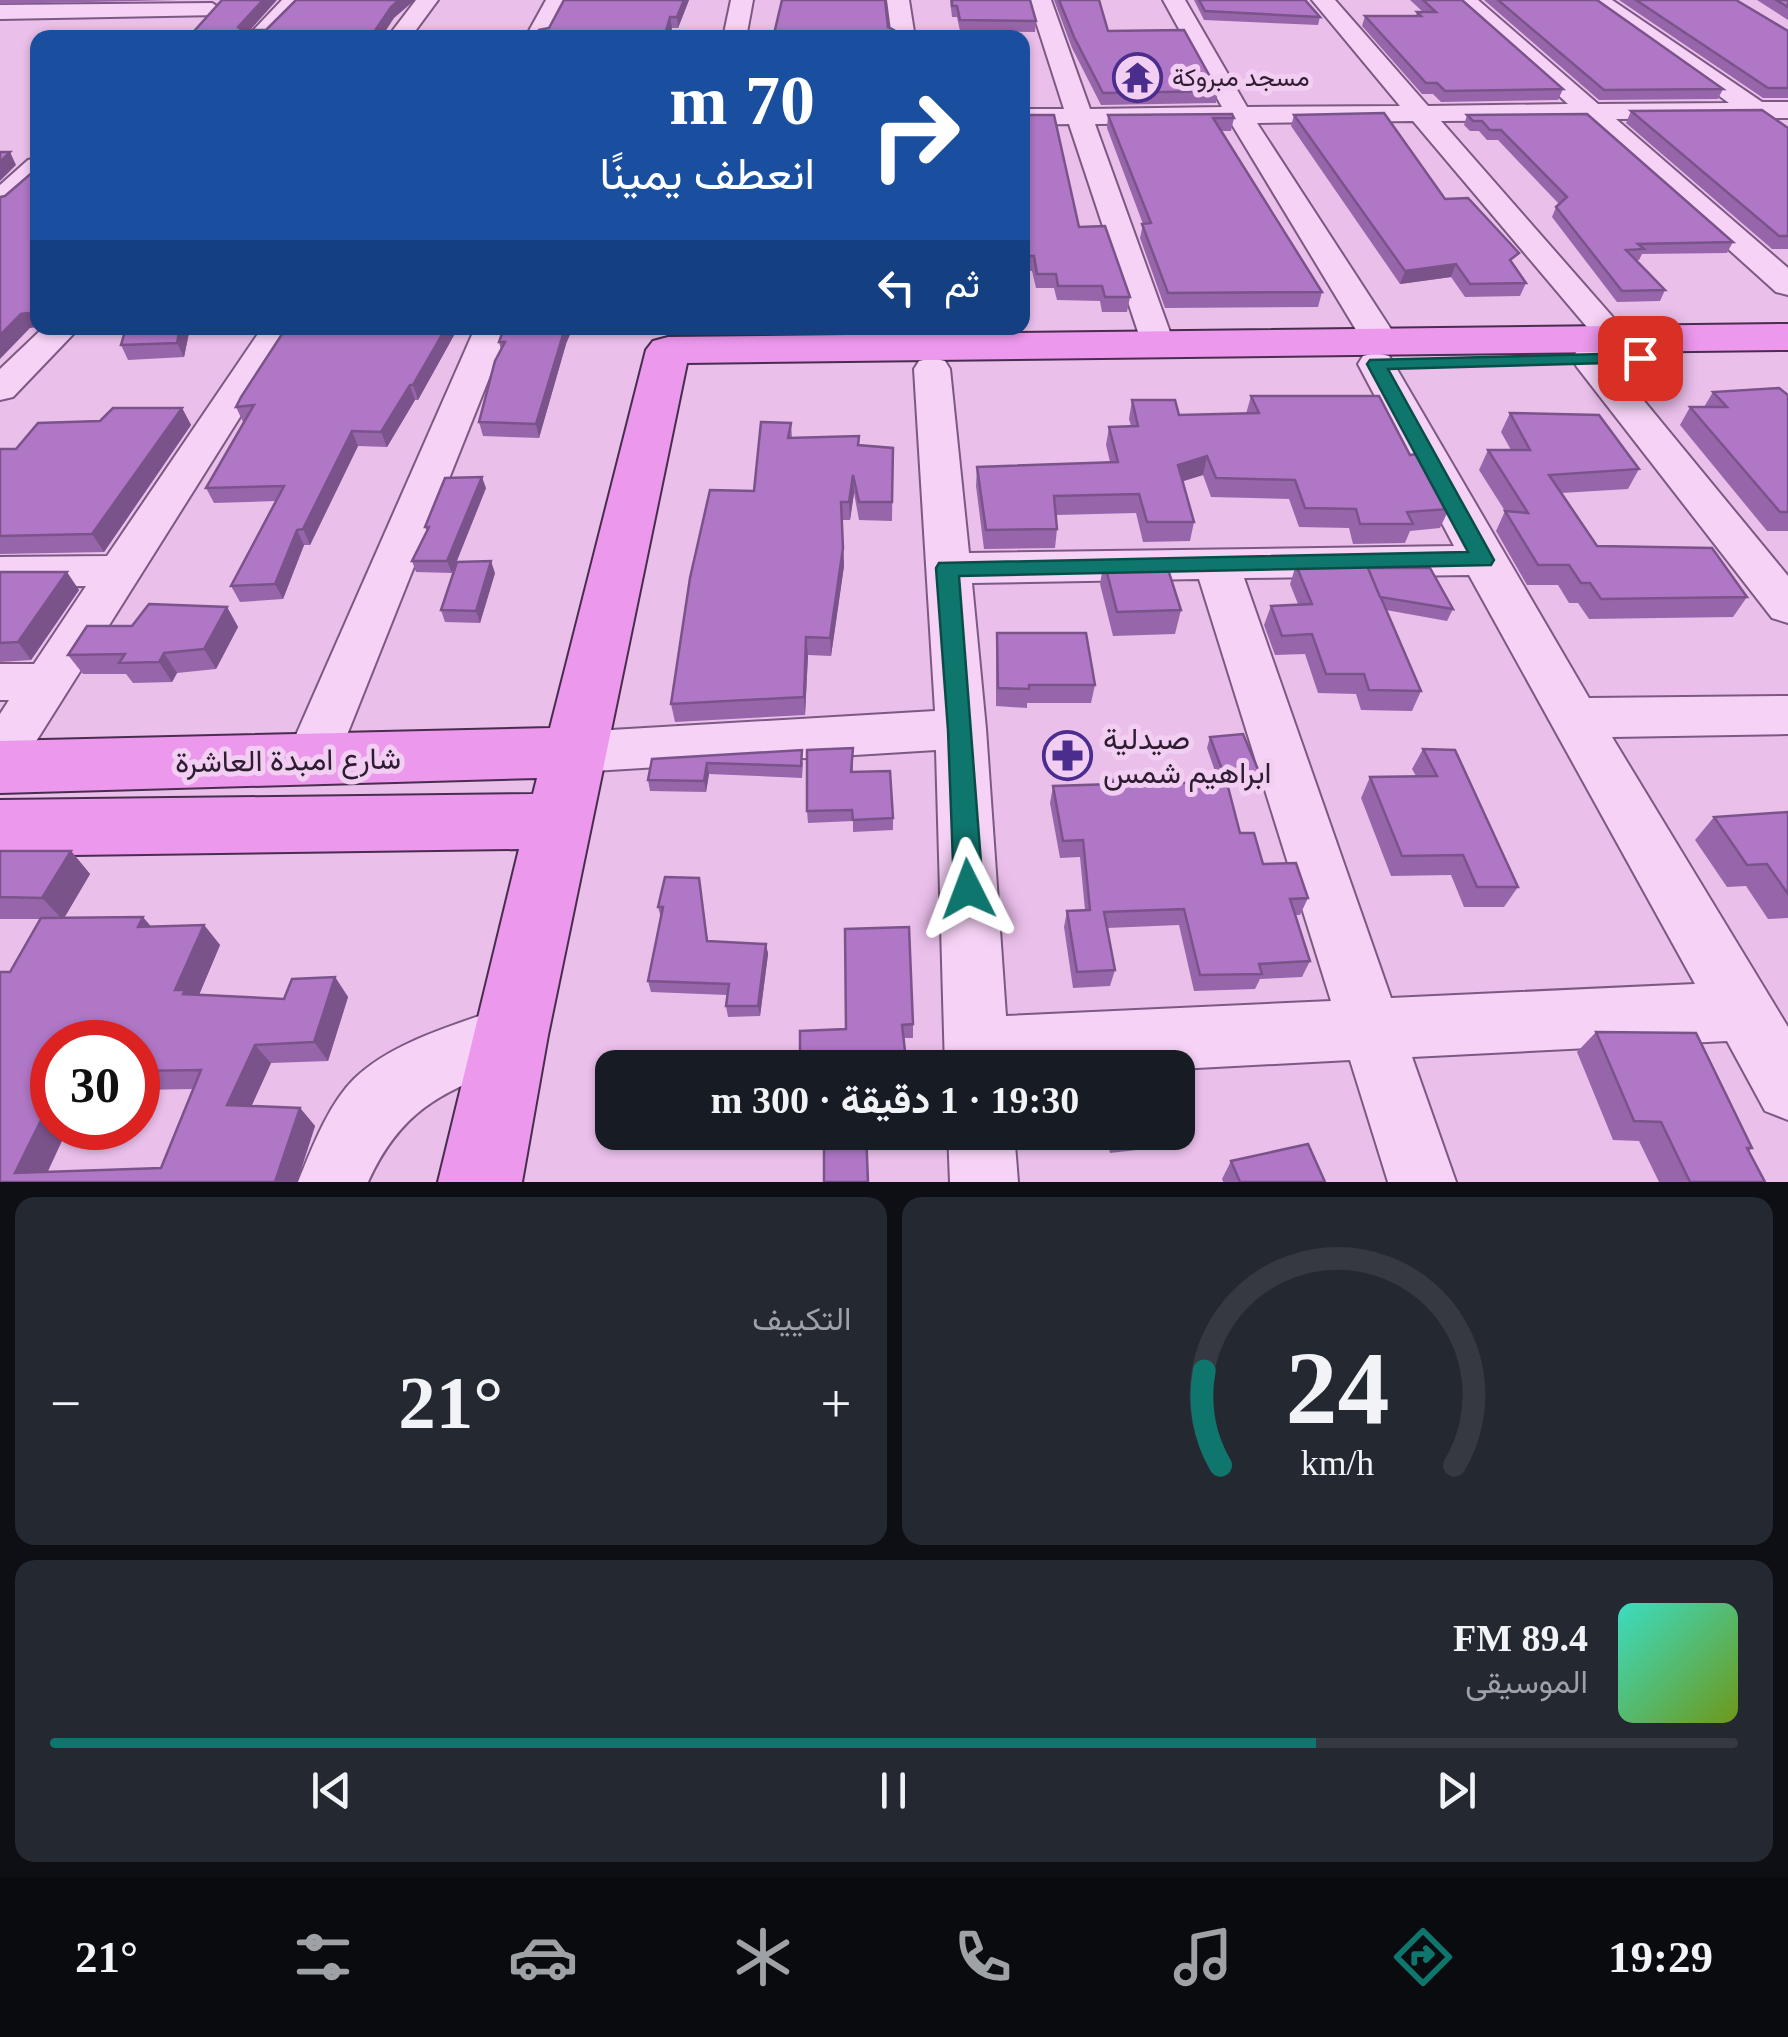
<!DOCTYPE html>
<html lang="ar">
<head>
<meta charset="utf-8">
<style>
  :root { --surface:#171b24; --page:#242831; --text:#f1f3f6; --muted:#9ea1a6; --line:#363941; --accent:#0f766e }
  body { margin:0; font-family:"Times New Roman",Vazirmatn,serif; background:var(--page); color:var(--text); direction:rtl; height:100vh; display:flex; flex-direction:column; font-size:38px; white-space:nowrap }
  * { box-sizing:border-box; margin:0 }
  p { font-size:32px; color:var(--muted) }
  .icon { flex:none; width:55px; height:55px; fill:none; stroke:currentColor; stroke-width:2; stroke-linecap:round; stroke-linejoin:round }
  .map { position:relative; height:1182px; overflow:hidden; direction:ltr }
  .side { display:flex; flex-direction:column; gap:15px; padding:15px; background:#0d0f14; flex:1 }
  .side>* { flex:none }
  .guide { position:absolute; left:30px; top:30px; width:1000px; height:305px; border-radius:20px; box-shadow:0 2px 8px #0004; direction:rtl; background:#1a4fa0; color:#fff; overflow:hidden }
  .speed { position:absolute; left:30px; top:1020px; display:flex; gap:20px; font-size:50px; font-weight:700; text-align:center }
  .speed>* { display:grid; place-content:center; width:130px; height:130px; border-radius:50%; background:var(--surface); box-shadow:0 2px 8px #0004; line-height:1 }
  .speed .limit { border:15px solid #d22; background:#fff; color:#111 }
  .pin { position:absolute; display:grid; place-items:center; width:85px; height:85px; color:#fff; margin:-42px; border-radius:20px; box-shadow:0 5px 15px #0006 }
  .me { position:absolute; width:110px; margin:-55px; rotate:357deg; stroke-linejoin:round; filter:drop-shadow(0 0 8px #0008) }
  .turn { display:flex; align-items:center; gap:35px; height:210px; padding:0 50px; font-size:45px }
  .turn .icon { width:130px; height:130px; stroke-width:2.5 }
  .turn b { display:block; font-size:70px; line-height:85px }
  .then { display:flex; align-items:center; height:95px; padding:0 50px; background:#0003; gap:20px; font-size:38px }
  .big { font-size:75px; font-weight:700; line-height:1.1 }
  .side .tile { flex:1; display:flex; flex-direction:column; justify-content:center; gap:15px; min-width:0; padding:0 35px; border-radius:20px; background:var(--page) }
  .side .dial { align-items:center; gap:0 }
  .dial svg { height:260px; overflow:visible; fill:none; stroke:var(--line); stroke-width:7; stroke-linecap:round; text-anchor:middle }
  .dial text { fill:var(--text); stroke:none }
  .song { display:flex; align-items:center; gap:30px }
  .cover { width:120px; height:120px; border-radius:15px; background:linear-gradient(135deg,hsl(170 70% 55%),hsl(80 70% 35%)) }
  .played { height:10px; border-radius:5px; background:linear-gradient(90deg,var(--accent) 75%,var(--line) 75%) }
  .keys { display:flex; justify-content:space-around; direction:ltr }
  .heat { display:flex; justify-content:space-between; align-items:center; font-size:55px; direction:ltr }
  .side .tiles { flex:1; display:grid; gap:15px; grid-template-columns:1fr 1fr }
  .tile:last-child { grid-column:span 2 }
  .trip { position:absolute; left:595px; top:1050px; width:600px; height:100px; border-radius:20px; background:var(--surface); box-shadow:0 2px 8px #0004; font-weight:700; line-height:100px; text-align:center; direction:rtl }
  .tab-bar { display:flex; height:160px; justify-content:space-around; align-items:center; background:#090b0e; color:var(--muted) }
  .tab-bar .icon { width:70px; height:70px }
  .tab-bar .on { color:var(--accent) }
  .tab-bar b { font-size:45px; color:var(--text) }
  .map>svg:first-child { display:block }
</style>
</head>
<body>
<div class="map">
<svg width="1788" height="1182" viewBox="0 0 1788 1182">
  <rect width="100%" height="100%" fill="#eabfea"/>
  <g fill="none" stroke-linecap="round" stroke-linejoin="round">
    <defs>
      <g id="minor">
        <path d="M282 0H305L270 38H246Z"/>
        <path d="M416 0H438L410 38H387Z"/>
        <path d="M546 0H568L548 38H525Z"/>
        <path d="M731 0H753L746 38H723Z"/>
        <path d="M887 0H909L915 38H892Z"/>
        <path d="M1029 0H1051L1090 109 1222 107 1163 0H1185L1247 107 1400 106 1312 0H1335L1428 106 1568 104 1454 0H1478L1598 104 1729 103 1587 0H1612L1762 102H1788V118L1616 119 1788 268V295L1776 292 1585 120 1441 121 1632 339 1627 346 1615 349 1603 346 1413 121 1257 123 1400 343 1394 350 1382 354 1370 350 1364 343 1231 123 1095 124 1175 346 1169 353 1157 357 1145 353 1069 124 1022 125V109H1064Z"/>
        <path d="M212 3 223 10 220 15 0 19V5Z"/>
        <path d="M38 158V181L10 206 0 209V185L28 160Z"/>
        <path d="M43 328H79L13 397 0 400V369Z"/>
        <path d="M262 328H296L18 770 0 776V714L9 700H0V664H34L86 586 0 587V557L107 556Z"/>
        <path d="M475 328H509L337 760 329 775 311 781 293 775 285 760Z"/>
        <path d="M1590 348 1603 351 1788 576V623L1772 618 1577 367 1572 359 1577 351Z"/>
        <path d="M1376 353 1389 356 1394 364 1589 698 1788 696V734L1612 737 1788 1027V1120L1765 1111 1727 1041 1412 1057 1456 1182H1388L1350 1060 1178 1069 945 1068 936 750 577 772 559 766 551 752 559 738 577 732 935 711 914 369 919 361 932 358 945 361 950 369 969 553 1454 546 1358 364 1363 356ZM1469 575 1695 984 1391 998 1244 578ZM1199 579 1331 1001 1006 1016 986 729 972 583Z"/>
        <path d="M510 1005 532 1014 541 1035 532 1056C453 1090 406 1099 368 1182H298C312 1148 328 1105 354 1079 394 1040 460 1024 510 1005Z"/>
        <path d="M948 1132H1014L1018 1182H950Z"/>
      </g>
      <path id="major" d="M1788 324V350L687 363 548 1035 522 1182H438L519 849 0 856V800L533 794 537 778 0 793V741L550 728 646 350 653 341 668 337Z"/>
    </defs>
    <!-- minor casing -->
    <use href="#minor" stroke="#7b5982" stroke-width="4"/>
    <!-- major casing -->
    <use href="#major" stroke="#482d4f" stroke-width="4"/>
    <!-- minor -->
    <use href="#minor" fill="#f6d2f6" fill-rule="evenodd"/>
    <!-- major -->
    <use href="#major" fill="#ec98ec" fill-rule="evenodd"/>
  </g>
  <!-- wall -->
  <g fill="#9766aa" fill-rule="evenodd">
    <path d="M0 0H178L0 4Z"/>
    <path d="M689 0 678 28H672L669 38H533Z"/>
    <path d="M950 0H1030L1036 21 1035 32 960 31 957 17H952Z"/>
    <path d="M1054 0H1099L1108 31 1218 91 1216 103 1101 105 1072 48Z"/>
    <path d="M1194 0H1305L1320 17 1318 25 1204 20Z"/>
    <path d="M1410 0H1462L1563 89 1558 100 1441 102 1433 94H1422L1362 26 1365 16H1416L1417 12H1423Z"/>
    <path d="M1484 0H1597L1723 89 1718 99 1599 100Z"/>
    <path d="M1619 0H1736L1788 31V98H1763Z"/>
    <path d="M1757 0H1788V20Z"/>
    <path d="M1631 111 1788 128V249H1772L1626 123Z"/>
    <path d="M1587 114 1733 242 1727 253 1642 254 1639 260H1636L1665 290 1660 301 1617 302 1552 217 1556 207 1559 204 1498 140H1487L1479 131H1470L1464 125 1467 115Z"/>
    <path d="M1022 115 1079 227 1130 297 1127 312H1102L1100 301 1057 300 1054 288H1036L1032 271H1022Z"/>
    <path d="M1108 115 1234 118 1231 131H1222L1322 292 1318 307 1165 308 1140 238 1143 224 1107 128Z"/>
    <path d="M1294 115 1445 199 1514 265 1526 283 1520 296 1465 297 1451 277 1400 284 1291 126Z"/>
    <path d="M190 328 184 357 128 360 121 345Z"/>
    <path d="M286 328H458L418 400H415L387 447 358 446 310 545H304L283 599 240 602 231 586 276 501 214 503 206 488 245 422H243L236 407Z"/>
    <path d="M499 342 566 344 539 438 483 436 479 422 501 350Z"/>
    <path d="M1713 392 1788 395V531H1767L1680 425 1690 407H1704Z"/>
    <path d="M1251 396 1410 455 1449 509 1440 528 1410 531 1405 543 1353 544 1349 528 1299 527 1289 499 1211 497 1203 475 1183 481 1194 522 1190 541 1143 542 1136 513 1056 515 1057 529 1055 548 984 549 976 486 977 467 1110 462 1106 445 1109 427 1131 426 1129 419 1132 400 1179 415 1246 414Z"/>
    <path d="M182 408 191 425 104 552 0 554V449H16L100 421Z"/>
    <path d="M1510 413 1639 469 1628 489 1561 493 1597 546 1747 597 1733 617 1589 619 1578 603H1569L1558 585H1527L1496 531 1505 511 1479 470 1488 450H1511L1501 432Z"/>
    <path d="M791 423 792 438 859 436V445L893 448 892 521 859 520 854 493 850 520H842L844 566 831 656 808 655 805 715 675 722 671 704 754 491Z"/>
    <path d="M486 488 452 573 416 572 412 561 427 532 425 527Z"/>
    <path d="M1104 561 1181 610 1175 634 1113 636 1100 584Z"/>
    <path d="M1296 565 1368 568 1453 609 1447 621 1386 610 1421 691 1412 711 1361 710 1356 694 1318 693 1305 654 1275 655 1264 625 1271 606 1298 604 1290 584Z"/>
    <path d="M0 572 79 590 31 660 0 662Z"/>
    <path d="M495 573 480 623 445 622 441 610Z"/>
    <path d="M227 607 238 627 216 669 177 673 172 682 133 683 126 674H83L68 655 132 626Z"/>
    <path d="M997 633 1095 685 1091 703H1027V708L996 706V652Z"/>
    <path d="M1210 737 1259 772 1255 784 1228 786 1240 833 1263 864 1308 898 1300 915H1296L1310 961 1302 977 1260 979 1255 989 1194 991 1179 925 1107 928 1115 970 1110 986 1073 988 1064 927 1067 911 1085 910 1080 857 1060 858 1050 803 1053 786 1110 784 1112 776 1165 783H1219L1207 748Z"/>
    <path d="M853 748V772L893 818V830L853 832V821L808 823 807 811Z"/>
    <path d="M1423 749 1518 887 1504 907H1464L1451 875 1391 876 1361 798 1370 777 1416 776 1412 769Z"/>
    <path d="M652 759 803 762 802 778 709 774 706 792 650 791 648 780Z"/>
    <path d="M1788 812V918L1768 919 1746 886 1727 887 1695 840 1714 817Z"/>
    <path d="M0 851H71L90 874 64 918 151 926 204 925 220 945 199 995 284 999 335 977 348 997 328 1061 271 1063 251 1106 300 1108 315 1126 297 1182H0L10 972 40 919H0ZM52 1042H138V1090L193 1089 161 1168 47 1172Z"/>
    <path d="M699 878 708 941 766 944 768 954 760 1016 728 1017 726 1006 727 995 651 992 648 981 661 918 658 907Z"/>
    <path d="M913 1024V1038H904L846 1029Z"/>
    <path d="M1596 1032 1752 1148 1749 1151 1765 1182H1659L1639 1141 1613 1140 1577 1052Z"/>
    <path d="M1096 1052 1154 1068H1092Z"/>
    <path d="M1105 1132H1169L1163 1147 1110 1153Z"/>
    <path d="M1231 1161 1325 1182H1223L1222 1179Z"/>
  </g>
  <!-- shaded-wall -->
  <g fill="#7b538b">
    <path d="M263 0H277L243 38 238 27Z"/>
    <path d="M399 0H415L394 18 381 38H370L391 7Z"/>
    <path d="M684 0H689L678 28 677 17Z"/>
    <path d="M670 17 672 28 669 38H664Z"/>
    <path d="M10 152 16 165 0 181V162Z"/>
    <path d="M1456 264 1451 277 1400 284 1405 271Z"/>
    <path d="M38 312V327L30 328 0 359V335L21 314Z"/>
    <path d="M180 328H190L184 357 177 343Z"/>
    <path d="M446 328H458L418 400 413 385Z"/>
    <path d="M565 328H573L566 344 539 438 536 424Z"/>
    <path d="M410 385 415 400 387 447 381 432Z"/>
    <path d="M182 408 191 425 104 552 92 534Z"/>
    <path d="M352 431 358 446 310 545 303 529Z"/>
    <path d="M1207 456 1203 475 1174 484 1178 465Z"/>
    <path d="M853 475 854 493 850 520 849 502Z"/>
    <path d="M482 477 486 488 452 573 447 561Z"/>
    <path d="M841 502 844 566 831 656 830 638Z"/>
    <path d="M297 530 304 545 283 599 275 584Z"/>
    <path d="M491 561 495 573 480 623 476 611Z"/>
    <path d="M67 572 79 590 31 660 18 642Z"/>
    <path d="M227 607 238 627 216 669 204 649Z"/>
    <path d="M806 637 808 655 805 715 804 697Z"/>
    <path d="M164 653 177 673 172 682 159 662Z"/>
    <path d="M707 763 709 774 706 792 704 781Z"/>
    <path d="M71 851 90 874 63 920 42 898Z"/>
    <path d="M143 917 160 937 138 927Z"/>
    <path d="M204 925 220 945 196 1002 175 990Z"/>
    <path d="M766 944 768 954 760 1016 758 1006Z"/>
    <path d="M335 977 348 997 328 1061 314 1042Z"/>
    <path d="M255 1045 271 1063 244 1123 227 1105Z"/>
    <path d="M52 1098V1128H68L43 1182 15 1173Z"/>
    <path d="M300 1108 315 1126 297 1182H275Z"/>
  </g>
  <!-- building -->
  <g fill="#b077c6" stroke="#7b538b" stroke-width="2.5" fill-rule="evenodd">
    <path d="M222 0H263L238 27 242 30H266L296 0H399L391 7 370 38H188Z"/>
    <path d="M564 0H684L677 17H670L664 38H533L539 30 549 28Z"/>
    <path d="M782 0H885L888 27 894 30 895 38H782V34H774Z"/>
    <path d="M952 0H1030L1036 21 960 20 957 6H952Z"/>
    <path d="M1059 0H1099L1108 31 1184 30 1218 91 1103 93 1074 37Z"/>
    <path d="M1199 0H1305L1320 17 1205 11Z"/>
    <path d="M1423 0H1462L1563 89 1445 91 1437 83H1426L1365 16H1421L1417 12H1436Z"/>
    <path d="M1498 0H1597L1723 89 1604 90Z"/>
    <path d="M1636 0H1736L1788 31V88H1768Z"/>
    <path d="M1776 0H1788V7Z"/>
    <path d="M1762 110 1788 128V236H1779L1631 111Z"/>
    <path d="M1384 113 1445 199 1468 198 1519 253 1510 260 1526 283 1470 284 1456 264 1405 271 1294 115Z"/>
    <path d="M1232 114 1234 118H1213L1322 292 1168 293 1142 224 1151 223 1108 115Z"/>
    <path d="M1587 114 1733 242 1638 244 1644 249 1626 250 1665 290 1622 291 1556 207 1567 197 1501 130H1490L1482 121H1473L1467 115Z"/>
    <path d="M1022 115H1054L1079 227 1105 226 1130 297H1105L1102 286H1058L1056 274H1037L1034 256H1022Z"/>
    <path d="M0 152H10L0 162Z"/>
    <path d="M35 153H38V312L21 314 0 335V197L5 196 34 171Z"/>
    <path d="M126 328H180L177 343 121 345Z"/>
    <path d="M286 328H446L413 385H410L381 432 352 431 303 529 297 530 275 584 231 586 284 486 206 488 254 405 236 407 241 397Z"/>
    <path d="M504 328H565L536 424 479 422 495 361 505 342H499Z"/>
    <path d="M1779 388 1788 395V512H1780L1690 407H1727L1713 392Z"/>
    <path d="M1251 396H1379L1410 455 1416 454 1449 509 1407 512 1413 524H1360L1356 509 1305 508 1295 480 1216 478 1207 456 1178 465 1194 522H1147L1139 494 1054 496 1057 529 986 530 977 467 1118 462 1109 427 1138 426 1132 400H1175L1179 415 1259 413Z"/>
    <path d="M113 408H182L92 534 0 536V449H16L38 423 100 421Z"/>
    <path d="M1510 413 1599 415 1639 469 1549 475 1597 546 1712 548 1747 597 1601 599 1590 583H1581L1569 565H1538L1505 511 1528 513 1488 450H1530Z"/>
    <path d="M761 422 791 423 788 438 859 436 858 445 893 448 892 502H859L853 475 849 502H841L843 548 830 638 806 637 804 697 671 704 690 578 710 490 754 491Z"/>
    <path d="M482 477 447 561H412L429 527H425L445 478Z"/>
    <path d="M1165 560 1181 610 1117 612 1104 561Z"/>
    <path d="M491 561 476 611 441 610 457 562Z"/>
    <path d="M1366 563 1421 691 1369 690 1364 674H1326L1312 634 1282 636 1271 606 1312 604 1296 565Z"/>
    <path d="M1368 568H1430L1453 609 1380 597Z"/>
    <path d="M0 572H67L18 642 0 643Z"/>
    <path d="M149 604 227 607 204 649 164 653 159 662 119 663 125 654 68 655 87 626H132Z"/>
    <path d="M997 633H1086L1095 685H1029V689L998 688Z"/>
    <path d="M1243 734 1259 772 1224 775 1210 737Z"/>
    <path d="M853 748 851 772 890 771 893 818 853 820 852 810 807 811V750Z"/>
    <path d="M1423 749 1455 750 1518 887H1477L1463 855 1402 856 1370 777 1437 776Z"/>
    <path d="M802 750 801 766 707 763 704 781 648 780 652 759Z"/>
    <path d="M1112 776H1163L1165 783H1227L1240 833H1254L1263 864 1296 863 1308 898 1290 899 1310 961 1259 964 1262 974 1200 975 1184 909 1104 912 1115 970 1077 972 1067 911 1090 910 1083 840 1063 841 1053 786 1113 784Z"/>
    <path d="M1788 812V894L1767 864 1747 865 1714 817Z"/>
    <path d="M0 851H71L42 898 0 897Z"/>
    <path d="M665 877 699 878 707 941 766 944 758 1006H726L729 984 648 981 663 907H658Z"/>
    <path d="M143 917 138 927 204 925 175 990H185L183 994 284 999 292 979 335 977 314 1042 255 1045 227 1105 300 1108 275 1182H0V972H10L41 918ZM52 1042H138V1071L201 1070 161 1168 15 1173 52 1098Z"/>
    <path d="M909 927 913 1024 902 1025 907 1068H800V1031L846 1029 845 929Z"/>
    <path d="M1596 1032 1696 1033 1752 1148H1747L1765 1182H1690L1661 1122 1634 1121Z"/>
    <path d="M1096 1052 1150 1053 1154 1068H1100Z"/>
    <path d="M824 1132H866L868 1182H824Z"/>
    <path d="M1308 1144 1325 1182H1240L1231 1161Z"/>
  </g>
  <!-- route -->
  <path fill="#0f766e" stroke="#0a4d48" stroke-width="2.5" d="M1640 353 1649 358 1646 362 1388 369 1494 560 1491 565 959 576 983 889 979 898 968 902 958 898 954 889 948 730 936 568 939 563 1468 552 1367 364 1370 360Z"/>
  <!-- icons -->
  <defs>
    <symbol id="temple-ring" viewBox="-11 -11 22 22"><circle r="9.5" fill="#f2cef2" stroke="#4a2d8d" stroke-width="1.5"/><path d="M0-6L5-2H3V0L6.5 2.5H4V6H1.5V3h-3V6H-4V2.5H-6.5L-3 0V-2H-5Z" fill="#4a2d8d"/></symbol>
    <symbol id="pharmacy-ring" viewBox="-11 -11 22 22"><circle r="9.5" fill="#f2cef2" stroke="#4a2d8d" stroke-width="1.5"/><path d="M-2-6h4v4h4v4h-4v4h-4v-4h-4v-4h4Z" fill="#4a2d8d"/></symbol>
  </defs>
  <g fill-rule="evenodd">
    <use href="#temple-ring" x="1110" y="50" width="55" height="55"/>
    <use href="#pharmacy-ring" x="1040" y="728" width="55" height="55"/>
  </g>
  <g text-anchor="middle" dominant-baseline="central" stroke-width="10" stroke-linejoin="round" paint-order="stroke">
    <!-- far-poi labels -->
    <g font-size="25" fill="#2e1c32" stroke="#f2cef2" text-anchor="start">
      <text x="1172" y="77">مسجد مبروكة</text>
    </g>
    <!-- poi labels -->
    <g font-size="30" fill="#2e1c32" stroke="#f2cef2" text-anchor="start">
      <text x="1103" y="738">صيدلية<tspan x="1103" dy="34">ابراهيم شمس</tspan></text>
    </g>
    <!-- street labels -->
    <g font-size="30" fill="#2e1c32" stroke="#f2cef2">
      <text transform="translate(288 760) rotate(-1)">شارع امبدة العاشرة</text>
    </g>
  </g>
</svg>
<div class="speed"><div class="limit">30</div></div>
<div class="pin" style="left:1640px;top:358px;background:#d93025"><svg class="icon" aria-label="arrive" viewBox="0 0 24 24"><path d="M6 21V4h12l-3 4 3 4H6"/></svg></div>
<svg class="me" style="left:968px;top:889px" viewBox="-20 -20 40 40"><path d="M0-17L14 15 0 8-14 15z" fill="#0f766e" stroke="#fff" stroke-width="4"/></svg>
<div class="trip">19:30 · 1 دقيقة · 300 m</div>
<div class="guide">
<div class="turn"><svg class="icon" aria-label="right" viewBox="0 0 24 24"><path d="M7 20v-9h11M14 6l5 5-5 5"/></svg><div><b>70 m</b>انعطف يمينًا</div></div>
<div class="then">ثم<svg class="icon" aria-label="left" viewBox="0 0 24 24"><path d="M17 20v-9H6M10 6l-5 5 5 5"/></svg></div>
</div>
</div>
<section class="side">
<div class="tiles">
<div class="tile dial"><svg viewBox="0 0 100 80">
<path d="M14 69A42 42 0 1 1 86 69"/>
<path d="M14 69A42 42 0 0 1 9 40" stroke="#0f766e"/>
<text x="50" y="56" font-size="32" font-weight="700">24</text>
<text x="50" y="72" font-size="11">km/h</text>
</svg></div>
<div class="tile"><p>التكييف</p>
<div class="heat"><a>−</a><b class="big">21°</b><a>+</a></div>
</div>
<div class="tile">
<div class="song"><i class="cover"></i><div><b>89.4 FM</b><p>الموسيقى</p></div></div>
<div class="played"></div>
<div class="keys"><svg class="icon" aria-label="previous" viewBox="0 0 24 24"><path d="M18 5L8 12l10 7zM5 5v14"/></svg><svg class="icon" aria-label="pause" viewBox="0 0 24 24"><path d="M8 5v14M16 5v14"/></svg><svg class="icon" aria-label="next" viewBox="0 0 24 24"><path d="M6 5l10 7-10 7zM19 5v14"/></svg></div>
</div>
</div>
</section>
<nav class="tab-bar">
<b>19:29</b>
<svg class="icon on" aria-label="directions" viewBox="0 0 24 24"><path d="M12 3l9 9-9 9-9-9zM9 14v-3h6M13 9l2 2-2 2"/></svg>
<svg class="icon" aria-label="music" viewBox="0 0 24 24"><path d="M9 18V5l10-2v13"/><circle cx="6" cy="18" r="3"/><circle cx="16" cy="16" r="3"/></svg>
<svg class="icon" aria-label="phone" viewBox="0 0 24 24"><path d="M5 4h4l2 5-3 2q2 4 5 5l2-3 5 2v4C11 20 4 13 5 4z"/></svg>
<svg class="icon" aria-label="climate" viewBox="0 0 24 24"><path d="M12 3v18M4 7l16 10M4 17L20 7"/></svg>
<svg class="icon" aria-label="car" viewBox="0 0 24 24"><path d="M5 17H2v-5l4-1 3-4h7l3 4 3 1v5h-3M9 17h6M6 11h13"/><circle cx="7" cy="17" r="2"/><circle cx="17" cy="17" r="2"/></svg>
<svg class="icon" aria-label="filters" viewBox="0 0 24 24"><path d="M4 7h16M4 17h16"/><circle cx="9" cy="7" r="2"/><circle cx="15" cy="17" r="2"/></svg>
<b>21°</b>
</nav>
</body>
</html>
